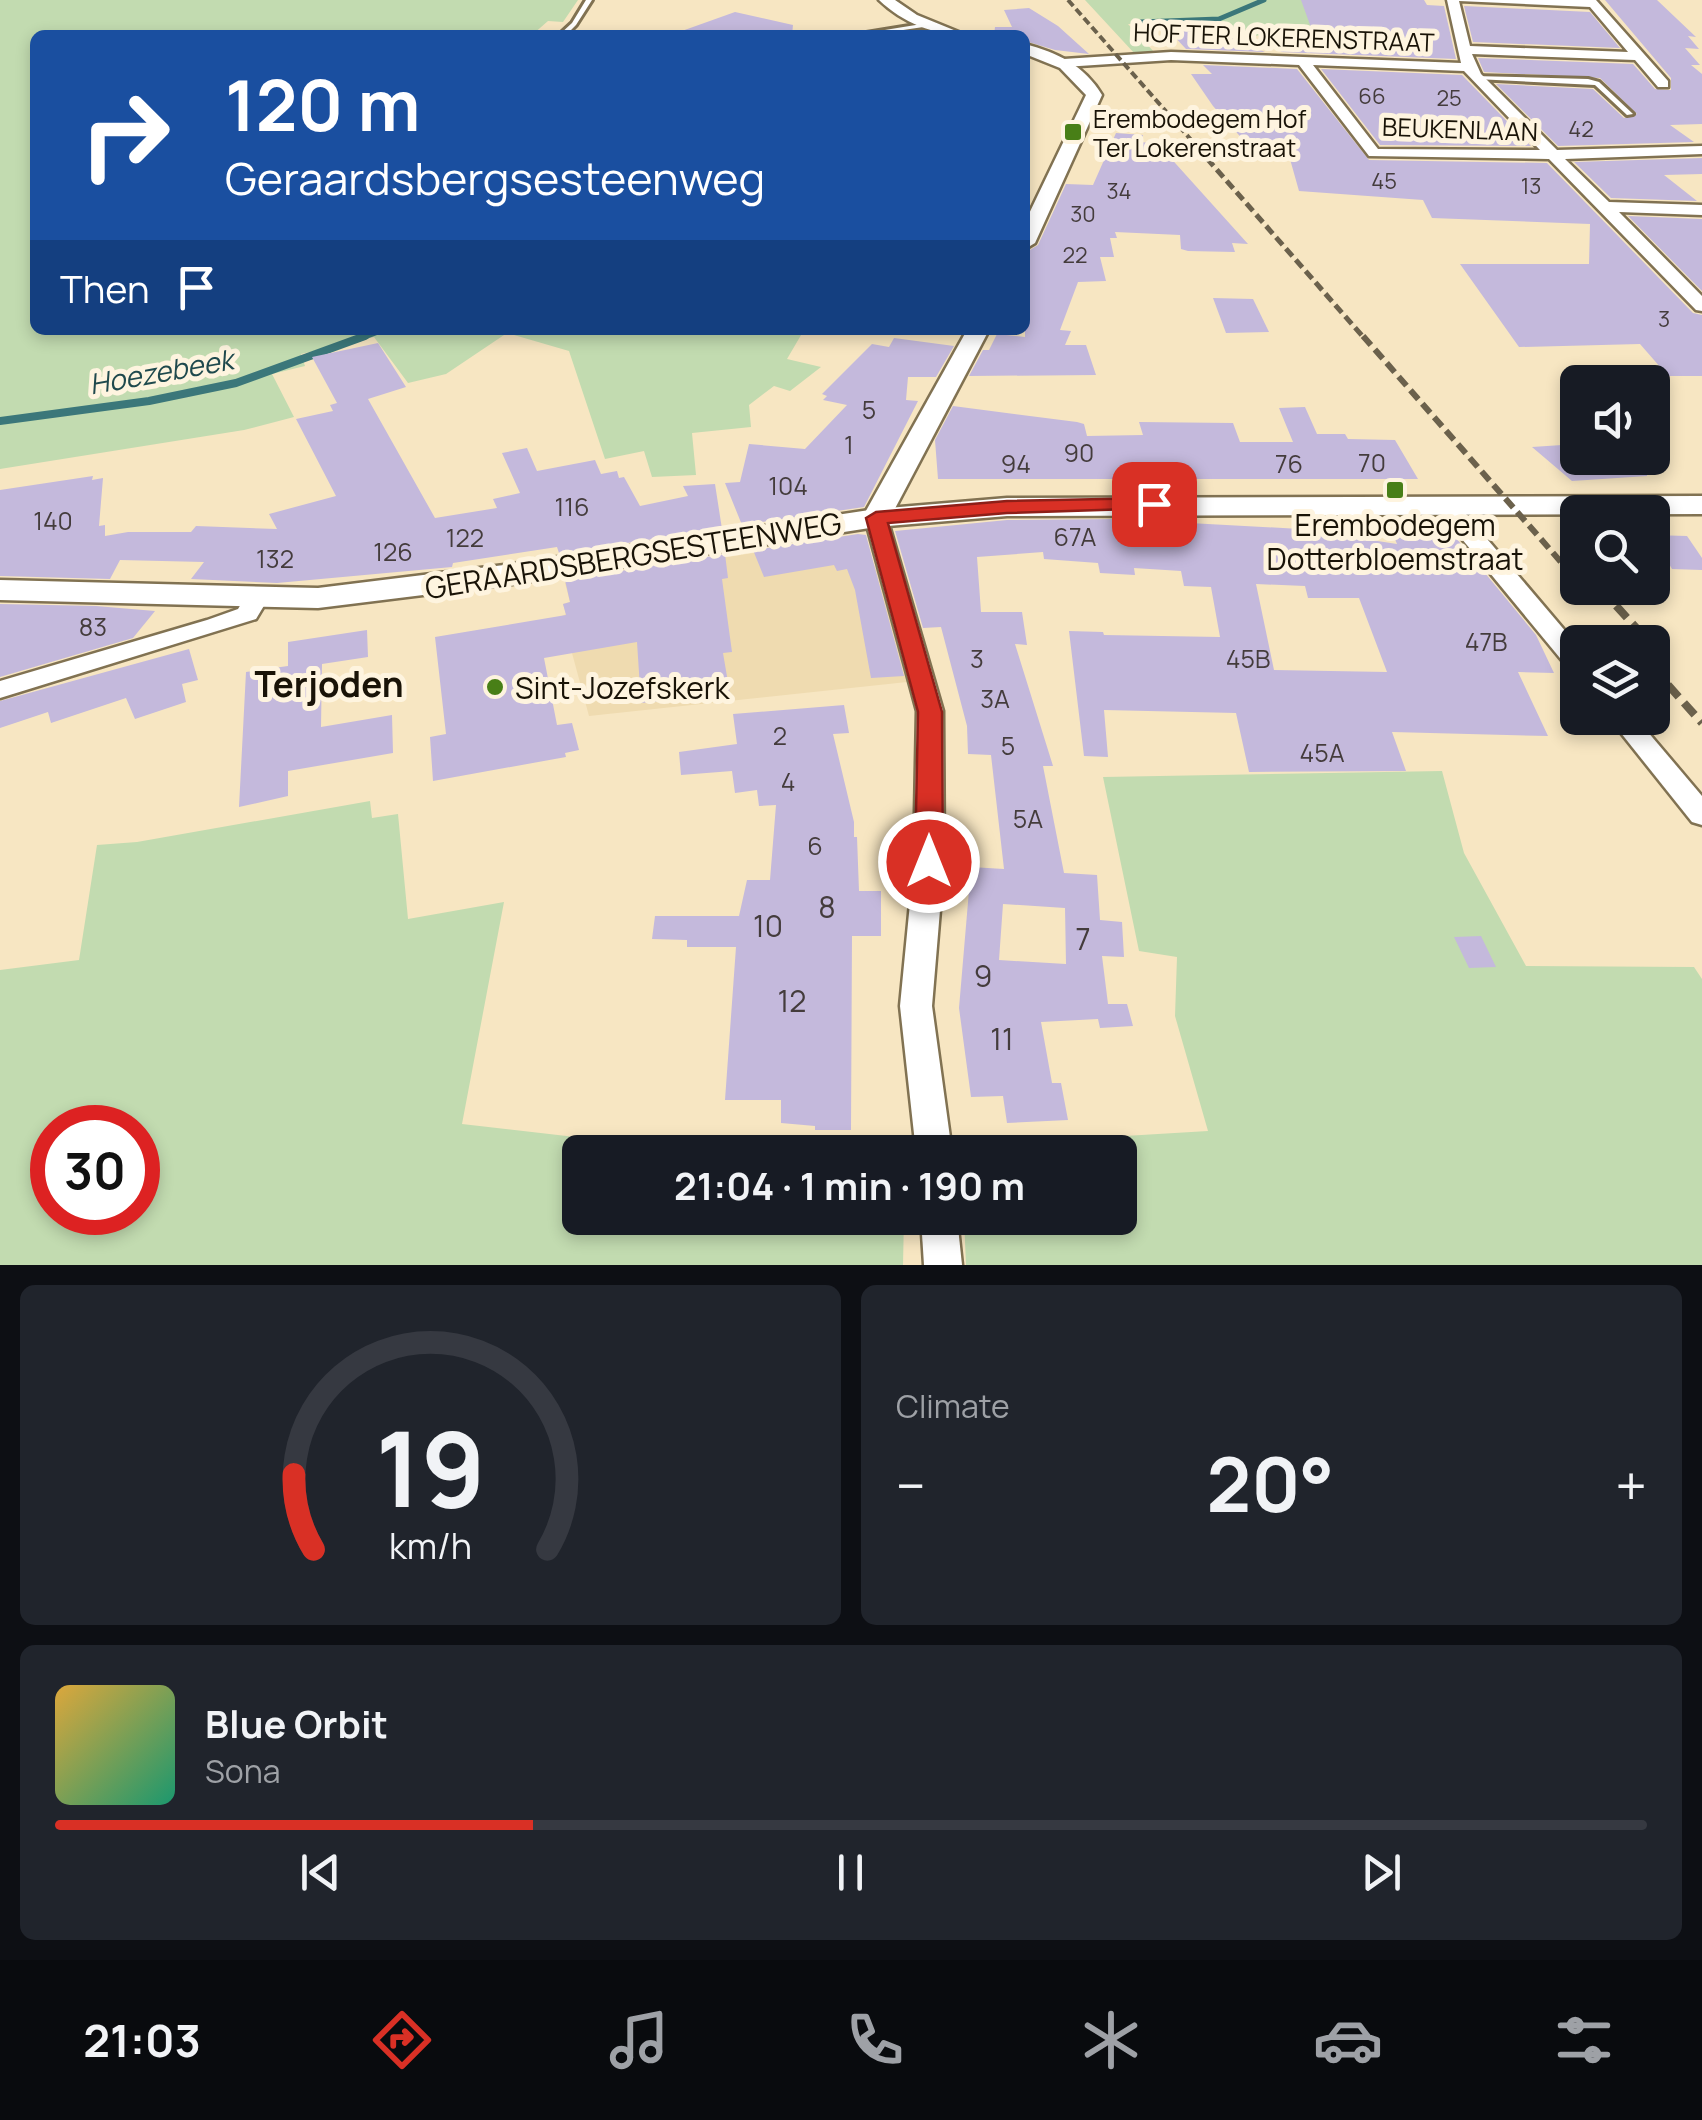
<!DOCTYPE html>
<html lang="en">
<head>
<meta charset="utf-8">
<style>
  :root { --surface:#171b24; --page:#20242c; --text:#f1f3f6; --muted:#9ea1a6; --line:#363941; --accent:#d93025 }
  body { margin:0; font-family:Manrope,sans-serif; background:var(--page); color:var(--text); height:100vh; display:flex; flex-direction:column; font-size:38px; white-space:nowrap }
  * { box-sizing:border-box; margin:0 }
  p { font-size:32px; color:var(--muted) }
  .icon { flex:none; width:55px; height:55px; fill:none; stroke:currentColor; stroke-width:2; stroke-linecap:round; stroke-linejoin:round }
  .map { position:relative; height:1265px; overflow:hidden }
  .details { display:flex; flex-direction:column; gap:20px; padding:20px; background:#0d0f14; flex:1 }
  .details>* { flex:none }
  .hud { position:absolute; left:30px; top:30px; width:1000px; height:305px; border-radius:15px; box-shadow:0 5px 15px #0003; background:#1a4fa0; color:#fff; overflow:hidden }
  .buttons { position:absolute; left:1560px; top:365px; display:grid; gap:20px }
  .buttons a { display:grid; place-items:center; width:110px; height:110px; border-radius:15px; background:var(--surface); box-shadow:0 5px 15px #0003; font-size:50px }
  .speed { position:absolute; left:30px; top:1105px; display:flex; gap:20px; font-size:50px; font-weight:700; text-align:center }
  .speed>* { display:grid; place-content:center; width:130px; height:130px; border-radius:50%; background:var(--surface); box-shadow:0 5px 15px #0003; line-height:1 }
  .speed .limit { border:15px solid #d22; background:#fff; color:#111 }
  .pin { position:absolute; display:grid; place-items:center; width:85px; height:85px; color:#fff; margin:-42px; border-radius:20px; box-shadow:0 5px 15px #0006 }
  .me { position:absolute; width:110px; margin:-55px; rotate:0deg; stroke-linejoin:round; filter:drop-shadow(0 0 8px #0008) }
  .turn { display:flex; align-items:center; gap:35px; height:210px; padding:0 30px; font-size:45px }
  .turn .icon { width:130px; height:130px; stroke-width:2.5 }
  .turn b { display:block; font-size:70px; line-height:85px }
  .then { display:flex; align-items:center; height:95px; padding:0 30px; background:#0003; gap:20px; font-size:38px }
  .big { font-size:75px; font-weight:700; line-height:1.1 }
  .details .tile { flex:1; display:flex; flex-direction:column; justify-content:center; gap:15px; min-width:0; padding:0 35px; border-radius:15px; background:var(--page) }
  .details .dial { align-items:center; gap:0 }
  .dial svg { height:260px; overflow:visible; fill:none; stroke:var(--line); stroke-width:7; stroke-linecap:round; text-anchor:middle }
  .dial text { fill:var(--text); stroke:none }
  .song { display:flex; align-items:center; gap:30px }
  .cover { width:120px; height:120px; border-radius:15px; background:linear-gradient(135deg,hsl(40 70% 55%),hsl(160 70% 35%)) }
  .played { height:10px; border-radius:5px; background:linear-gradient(90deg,var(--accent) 30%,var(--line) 30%) }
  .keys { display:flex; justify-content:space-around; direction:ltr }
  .heat { display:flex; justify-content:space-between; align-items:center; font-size:55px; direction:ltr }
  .details .tiles { flex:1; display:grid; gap:20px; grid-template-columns:1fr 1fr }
  .tile:last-child { grid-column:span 2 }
  .trip { position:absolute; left:562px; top:1135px; width:575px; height:100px; border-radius:15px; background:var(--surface); box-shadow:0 5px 15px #0003; font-weight:700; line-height:100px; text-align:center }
  .dock { display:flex; height:160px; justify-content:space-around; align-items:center; background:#090b0e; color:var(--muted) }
  .dock .icon { width:70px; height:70px }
  .dock .active { color:var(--accent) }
  .dock b { font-size:45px; color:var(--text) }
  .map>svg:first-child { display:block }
</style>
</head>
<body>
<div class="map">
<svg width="1702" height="1265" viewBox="0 0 1702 1265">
  <rect width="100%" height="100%" fill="#f7e6c2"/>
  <!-- built -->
  <path fill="#efdbb0" d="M860 536 885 587 907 682 589 716 562 616 566 614 563 604 570 602 565 583Z"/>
  <!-- green -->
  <g fill="#c2dbb0" fill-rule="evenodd">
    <path d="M0 0H578L563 22 548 21 532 35H35V330H804L787 359 821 367 790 391 774 386 749 405 751 427 692 433 696 475 652 477 644 451 605 459 569 351 507 333 446 374 408 383 374 337 301 354 305 366 272 374 294 417 244 430 0 469Z"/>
    <path d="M1085 0H1353L1366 29 1285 27 1240 41 1198 22 1128 24 1155 53 1135 54Z"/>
    <path d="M1442 771 1464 853 1526 966 1694 967 1702 979V1265H966L964 1218H1120V1152H960V1146L1208 1131 1175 1016 1177 957 1139 951 1103 777Z"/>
    <path d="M370 801 372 818 398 814 408 919 504 902 462 1124 705 1152H580V1218H904L903 1265H0V970L79 960 97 845 137 842ZM52 1128H138V1212H52Z"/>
  </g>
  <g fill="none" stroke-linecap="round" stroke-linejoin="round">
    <!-- stream-far2 -->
    <g stroke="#3b777a" stroke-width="5">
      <path d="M1140 22 1219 19 1264 0"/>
      <path d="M878 35 916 28"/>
    </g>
    <!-- stream-far1 -->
    <path stroke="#3b777a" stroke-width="6" d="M358 339 382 330"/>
    <!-- stream -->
    <path stroke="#3b777a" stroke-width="8" d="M0 421 149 401 236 383 365 336"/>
  </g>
  <!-- building -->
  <g fill="#c4b9dc" fill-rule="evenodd">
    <path d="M1301 0H1424L1427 5 1444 6 1456 59 1281 52 1275 35 1313 33Z"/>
    <path d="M1605 0H1657L1696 37 1688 36 1699 49 1685 48 1700 65H1691L1702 74V124L1670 125 1694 142 1558 146 1496 84 1593 89 1624 118 1637 114 1600 78 1484 72 1478 58 1633 64 1655 89 1671 90V78Z"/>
    <path d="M1464 6 1590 12 1620 48 1473 42Z"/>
    <path d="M1029 8 1058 26 1089 54 1055 50 1025 41V35H994L995 27H1012L1004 10Z"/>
    <path d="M735 12 793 25 792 35H680L679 32Z"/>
    <path d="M1207 27 1265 52 1186 49 1170 32Z"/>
    <path d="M1203 65 1297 69 1369 160 1547 163 1693 313 1702 315V376H1668L1640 344 1519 347 1460 264H1589L1590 224 1432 218 1423 200 1299 191 1288 152H1254L1213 106 1191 74H1212Z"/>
    <path d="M1321 69 1462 75 1531 146 1380 145Z"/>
    <path d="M1116 133 1143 135 1141 142 1158 144 1248 244 1232 243 1235 252 1188 251 1181 249 1180 235 1115 232 1117 238H1110L1114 257H1100L1106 281 1078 282 1060 330 1071 331 1065 345H1086L1096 375 969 376 983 350H989L997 334 1025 337V253L1038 245 1066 184 1093 185Z"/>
    <path d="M1702 158V174L1664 175 1697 201 1611 198 1574 162Z"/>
    <path d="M1628 216 1702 219V291Z"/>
    <path d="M1213 298 1253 299 1269 332 1226 333Z"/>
    <path d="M894 338 954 346 936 377H908L906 400 918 401 864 507 742 525 725 483 740 482 749 444 805 449 847 405 823 400 827 396 822 394 872 344 889 347Z"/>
    <path d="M378 343 406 387 368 399 435 518 497 508 493 499 520 493 502 453 527 448 537 471 595 460 601 474 617 471 619 478 624 477 640 506 688 496 683 486 715 484 722 529 559 553 557 547 453 563 452 567 277 583 191 579 204 562 120 560 110 579 0 576V490L93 476 92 480 103 478 99 526 105 525V536L128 532H191L196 526 277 529 269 514 336 496 296 419 333 411 330 405 337 403 312 357Z"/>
    <path d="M953 406 1077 422 1084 424 1087 436 1143 435 1139 422 1233 423 1240 442H1293L1279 408 1305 407 1317 434H1345L1348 439 1395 440 1418 479H938L935 440Z"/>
    <path d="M1577 444 1578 458H1646L1647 476 1572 481 1532 447Z"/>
    <path d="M1116 519 1300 529 1397 544 1392 532 1452 533 1536 635 1554 673 1518 672 1548 736 1392 732 1406 771 1249 772 1236 713 1104 710 1108 757 1084 756 1069 631 1103 632 1104 635 1220 637 1211 587 1184 586 1181 571 1134 568 1135 575 1100 573 1098 563 1044 559 1043 552 977 557 981 612H1022L1027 645 1015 644 1053 766H1043L1064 873 1097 875 1100 920 1122 922 1124 957 1102 956 1108 1004H1127L1133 1026 1100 1028 1098 1019 1041 1022 1052 1083H1061L1068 1120 1007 1123 1003 1096 971 1097 959 1008 971 867 1004 869 991 755 968 754 967 726 941 627 923 628 895 531 1007 520ZM1256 584 1305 586 1308 598H1359L1387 672 1274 670ZM1003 904 1065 908 1066 964 999 960Z"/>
    <path d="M858 534 866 535 904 676 871 678 855 590 847 569 837 571 834 565 764 577 753 550Z"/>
    <path d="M1652 535 1687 536 1702 558V570L1672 569Z"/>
    <path d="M725 554 728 578 722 579 732 652 723 653 730 694 641 703 637 642 544 658 557 725 572 723 579 750 565 753 566 757 433 781 430 737 446 734 435 637 566 615 563 604 570 602 565 580Z"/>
    <path d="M0 604 96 606 155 611 133 638 0 677Z"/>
    <path d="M367 630 368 657 322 664 321 727 392 715 393 753 288 771V796L239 807 246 672 288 666V642Z"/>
    <path d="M189 649 198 680 182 684 186 702 135 719 126 698 51 723 48 712 0 728V701Z"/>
    <path d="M844 705 849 733 833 734 854 822V837H857L859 891H881V936H852L851 1130H815V1126L781 1123V1100H725L736 947H687V940L652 939 655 916H739L747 880H770L776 805 759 806 757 790 735 793 732 771 681 775 679 752 737 744 733 714Z"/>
    <path d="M1481 936 1496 967 1469 968 1454 937Z"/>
  </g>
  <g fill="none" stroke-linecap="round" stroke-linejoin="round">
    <defs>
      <g id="service">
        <path d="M586 0H592L576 25 566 35H559L572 23Z"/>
        <path d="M928 23 930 26 870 35H854Z"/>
        <path d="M1474 76 1588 79 1599 82 1633 114 1627 115 1595 85 1476 79 1473 77Z"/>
      </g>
      <g id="minor">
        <path d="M1447 0H1596L1668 81V87H1658L1635 60 1472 54 1481 74 1557 150 1702 146V154L1565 159 1609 202 1702 205V215L1619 212 1702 296V311L1696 310 1549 159 1369 156 1299 65 1171 60 1064 67 1057 63 1064 59 1171 52 1461 63ZM1459 1 1590 7 1628 52 1470 46ZM1313 65 1464 71 1540 150 1378 149Z"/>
        <path d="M1446 498 1454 500 1578 646V671L1569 669 1438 510 1435 505Z"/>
        <path d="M876 511 887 518 943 711 944 862 932 1006 952 1152H916L900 1006 914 862 917 711 865 518Z"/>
        <path d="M256 592 268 599 256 619 0 698V681L207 620 238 609 247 594Z"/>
        <path d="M1609 718H1636L1702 796V825L1692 822Z"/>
        <path d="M921 1218H957L962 1265H924Z"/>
      </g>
      <g id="tertiary">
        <path d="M879 0H895L917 15 966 35C934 35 903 23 879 0Z"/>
        <path d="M1025 44C1058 53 1084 65 1102 95L1035 243 1025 249V222L1086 95 1060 68 1025 54Z"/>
        <path d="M967 330H989L890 518 886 524H866L862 518Z"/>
      </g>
      <path id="secondary" d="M1702 496V514L1007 516 876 527 512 584 318 608 0 600V580L318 588 512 564 876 509 1007 498Z"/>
    </defs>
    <!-- service casing -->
    <use href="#service" stroke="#817252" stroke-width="6"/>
    <!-- minor casing -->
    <use href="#minor" stroke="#817252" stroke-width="5"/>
    <!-- tertiary casing -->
    <use href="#tertiary" stroke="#817252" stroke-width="5"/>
    <!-- secondary casing -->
    <use href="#secondary" stroke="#817252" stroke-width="5"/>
    <!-- service -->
    <use href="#service" fill="#fff" fill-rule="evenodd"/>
    <!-- minor -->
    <use href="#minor" fill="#fff" fill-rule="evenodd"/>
    <!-- tertiary -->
    <use href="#tertiary" fill="#fff" fill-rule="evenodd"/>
    <!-- secondary -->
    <use href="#secondary" fill="#fff" fill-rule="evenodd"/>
    <!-- rail-far3 -->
    <path stroke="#6b614c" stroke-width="4" stroke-dasharray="8 4" stroke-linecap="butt" d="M1068 0 1200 150"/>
    <!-- rail-far2 -->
    <path stroke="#6b614c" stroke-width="5" stroke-dasharray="10 5" stroke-linecap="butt" d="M1197 147 1365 339"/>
    <!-- rail-far1 -->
    <path stroke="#6b614c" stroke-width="6" stroke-dasharray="12 6" stroke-linecap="butt" d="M1363 336 1575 578"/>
    <!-- rail -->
    <g stroke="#6b614c" stroke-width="8" stroke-dasharray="16 8" stroke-linecap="butt">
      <path d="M1573 575 1578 581"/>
      <path d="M1600 588 1649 642"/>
      <path d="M1652 667 1702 723"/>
    </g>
  </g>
  <!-- route -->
  <path fill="#d93025" stroke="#8d1f18" stroke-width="2.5" d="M1154 498 1161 499V508L1007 513 888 523 942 712 943 862 939 869H919L915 862 918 712 866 518 876 512 1007 501Z"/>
  <!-- markers -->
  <g fill="#487f17" stroke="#fef4df" stroke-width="4">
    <rect x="1063" y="122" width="20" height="20" rx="5"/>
    <rect x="1385" y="480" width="20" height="20" rx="5"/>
    <circle cx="495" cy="687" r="10"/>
  </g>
  <g text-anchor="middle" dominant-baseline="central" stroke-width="10" stroke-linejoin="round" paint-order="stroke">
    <!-- far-number labels -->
    <g font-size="22" fill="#443c3c">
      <text x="1372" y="96">66</text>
      <text x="1449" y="98">25</text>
      <text x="1581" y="129">42</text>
      <text x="1384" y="181">45</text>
      <text x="1531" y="186">13</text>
      <text x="1119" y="191">34</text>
      <text x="1083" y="214">30</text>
      <text x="1075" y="255">22</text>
      <text x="1664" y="319">3</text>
    </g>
    <!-- far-street labels -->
    <g font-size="25" fill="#191307" stroke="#fef4df">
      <text transform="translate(1284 37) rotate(2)">HOF TER LOKERENSTRAAT</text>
      <text transform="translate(1460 129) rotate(2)">BEUKENLAAN</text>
    </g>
    <!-- far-poi labels -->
    <g font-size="25" fill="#191307" stroke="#fef4df" text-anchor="start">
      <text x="1093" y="118">Erembodegem Hof<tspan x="1093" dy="29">Ter Lokerenstraat</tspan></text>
    </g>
    <!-- number labels -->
    <g font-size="25" fill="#443c3c">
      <text x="869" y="409">5</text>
      <text x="849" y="444">1</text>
      <text x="1079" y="452">90</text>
      <text x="1372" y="462">70</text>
      <text x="1016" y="463">94</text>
      <text x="1289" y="463">76</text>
      <text x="788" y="485">104</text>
      <text x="572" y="506">116</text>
      <text x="53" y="520">140</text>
      <text x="1075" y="536">67A</text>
      <text x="465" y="537">122</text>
      <text x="393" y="551">126</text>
      <text x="275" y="558">132</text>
      <text x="93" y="626">83</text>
      <text x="1486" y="641">47B</text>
      <text x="977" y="658">3</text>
      <text x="1248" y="658">45B</text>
      <text x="995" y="698">3A</text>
      <text x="780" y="735">2</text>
      <text x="1008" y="745">5</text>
      <text x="1322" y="752">45A</text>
      <text x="788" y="781">4</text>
      <text x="1028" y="818">5A</text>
      <text x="815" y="845">6</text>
    </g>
    <!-- far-water labels -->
    <g font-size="28" font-style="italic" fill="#1f494d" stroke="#fef4df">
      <text transform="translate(161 371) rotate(-10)">Hoezebeek</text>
    </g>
    <!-- poi labels -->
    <g font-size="30" fill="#191307" stroke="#fef4df">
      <text x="1395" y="524">Erembodegem<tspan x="1395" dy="34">Dotterbloemstraat</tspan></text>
      <text x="515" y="687" text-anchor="start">Sint-Jozefskerk</text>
    </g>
    <!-- street labels -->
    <g font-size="30" fill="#191307" stroke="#fef4df">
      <text transform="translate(633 555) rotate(-9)">GERAARDSBERGSESTEENWEG</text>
    </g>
    <!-- near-number labels -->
    <g font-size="30" fill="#443c3c">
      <text x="827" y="906">8</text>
      <text x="768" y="925">10</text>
      <text x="1083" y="938">7</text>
      <text x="983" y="975">9</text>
      <text x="792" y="1000">12</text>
      <text x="1002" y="1038">11</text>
    </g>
    <!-- quarter labels -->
    <g font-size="35" font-weight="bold" fill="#191307" stroke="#fef4df">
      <text x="329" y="684">Terjoden</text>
    </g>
  </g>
</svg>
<div class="buttons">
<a><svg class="icon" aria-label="sound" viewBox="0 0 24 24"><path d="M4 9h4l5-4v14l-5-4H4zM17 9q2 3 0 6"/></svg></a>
<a><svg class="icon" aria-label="search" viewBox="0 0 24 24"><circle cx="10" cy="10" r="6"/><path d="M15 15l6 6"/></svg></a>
<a><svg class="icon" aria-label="layers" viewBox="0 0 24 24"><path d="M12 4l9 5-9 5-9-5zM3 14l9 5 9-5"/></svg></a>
</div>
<div class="speed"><div class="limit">30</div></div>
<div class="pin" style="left:1154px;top:504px;background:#d93025"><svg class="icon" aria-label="arrive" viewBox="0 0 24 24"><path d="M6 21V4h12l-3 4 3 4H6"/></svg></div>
<svg class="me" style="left:929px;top:862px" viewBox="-20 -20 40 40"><circle r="17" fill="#d93025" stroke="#fff" stroke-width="3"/><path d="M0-11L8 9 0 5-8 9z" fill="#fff"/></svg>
<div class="trip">21:04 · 1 min · 190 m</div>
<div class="hud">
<div class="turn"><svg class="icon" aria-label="right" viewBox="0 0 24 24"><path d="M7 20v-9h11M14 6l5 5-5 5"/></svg><div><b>120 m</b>Geraardsbergsesteenweg</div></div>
<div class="then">Then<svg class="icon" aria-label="arrive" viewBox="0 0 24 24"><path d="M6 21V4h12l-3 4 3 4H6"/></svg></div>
</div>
</div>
<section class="details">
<div class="tiles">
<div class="tile dial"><svg viewBox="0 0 100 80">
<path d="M14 69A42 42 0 1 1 86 69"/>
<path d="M14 69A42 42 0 0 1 8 46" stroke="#d93025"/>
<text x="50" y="56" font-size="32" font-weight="700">19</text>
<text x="50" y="72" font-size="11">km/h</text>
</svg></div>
<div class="tile"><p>Climate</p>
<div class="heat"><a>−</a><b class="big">20°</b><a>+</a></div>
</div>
<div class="tile">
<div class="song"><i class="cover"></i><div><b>Blue Orbit</b><p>Sona</p></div></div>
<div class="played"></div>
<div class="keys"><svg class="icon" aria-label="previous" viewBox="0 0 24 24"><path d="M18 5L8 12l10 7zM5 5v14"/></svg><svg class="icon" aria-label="pause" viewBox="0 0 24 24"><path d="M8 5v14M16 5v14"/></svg><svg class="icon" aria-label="next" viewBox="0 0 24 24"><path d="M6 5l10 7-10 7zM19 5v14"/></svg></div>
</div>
</div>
</section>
<nav class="dock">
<b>21:03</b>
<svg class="icon active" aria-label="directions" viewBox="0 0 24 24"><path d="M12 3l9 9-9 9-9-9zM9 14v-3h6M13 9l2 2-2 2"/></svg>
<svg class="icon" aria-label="music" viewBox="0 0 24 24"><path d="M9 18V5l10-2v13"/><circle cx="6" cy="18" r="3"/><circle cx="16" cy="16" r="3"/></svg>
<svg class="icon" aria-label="phone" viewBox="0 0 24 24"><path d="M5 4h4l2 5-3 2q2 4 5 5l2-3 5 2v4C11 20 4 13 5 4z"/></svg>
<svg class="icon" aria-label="climate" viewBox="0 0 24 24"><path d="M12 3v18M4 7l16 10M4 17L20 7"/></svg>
<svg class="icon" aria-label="car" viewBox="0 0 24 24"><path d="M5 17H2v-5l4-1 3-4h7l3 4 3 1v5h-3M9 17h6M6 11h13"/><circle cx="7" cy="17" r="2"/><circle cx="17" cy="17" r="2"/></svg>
<svg class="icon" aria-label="filters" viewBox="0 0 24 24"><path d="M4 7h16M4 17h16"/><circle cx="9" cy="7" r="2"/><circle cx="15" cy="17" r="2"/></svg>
</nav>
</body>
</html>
